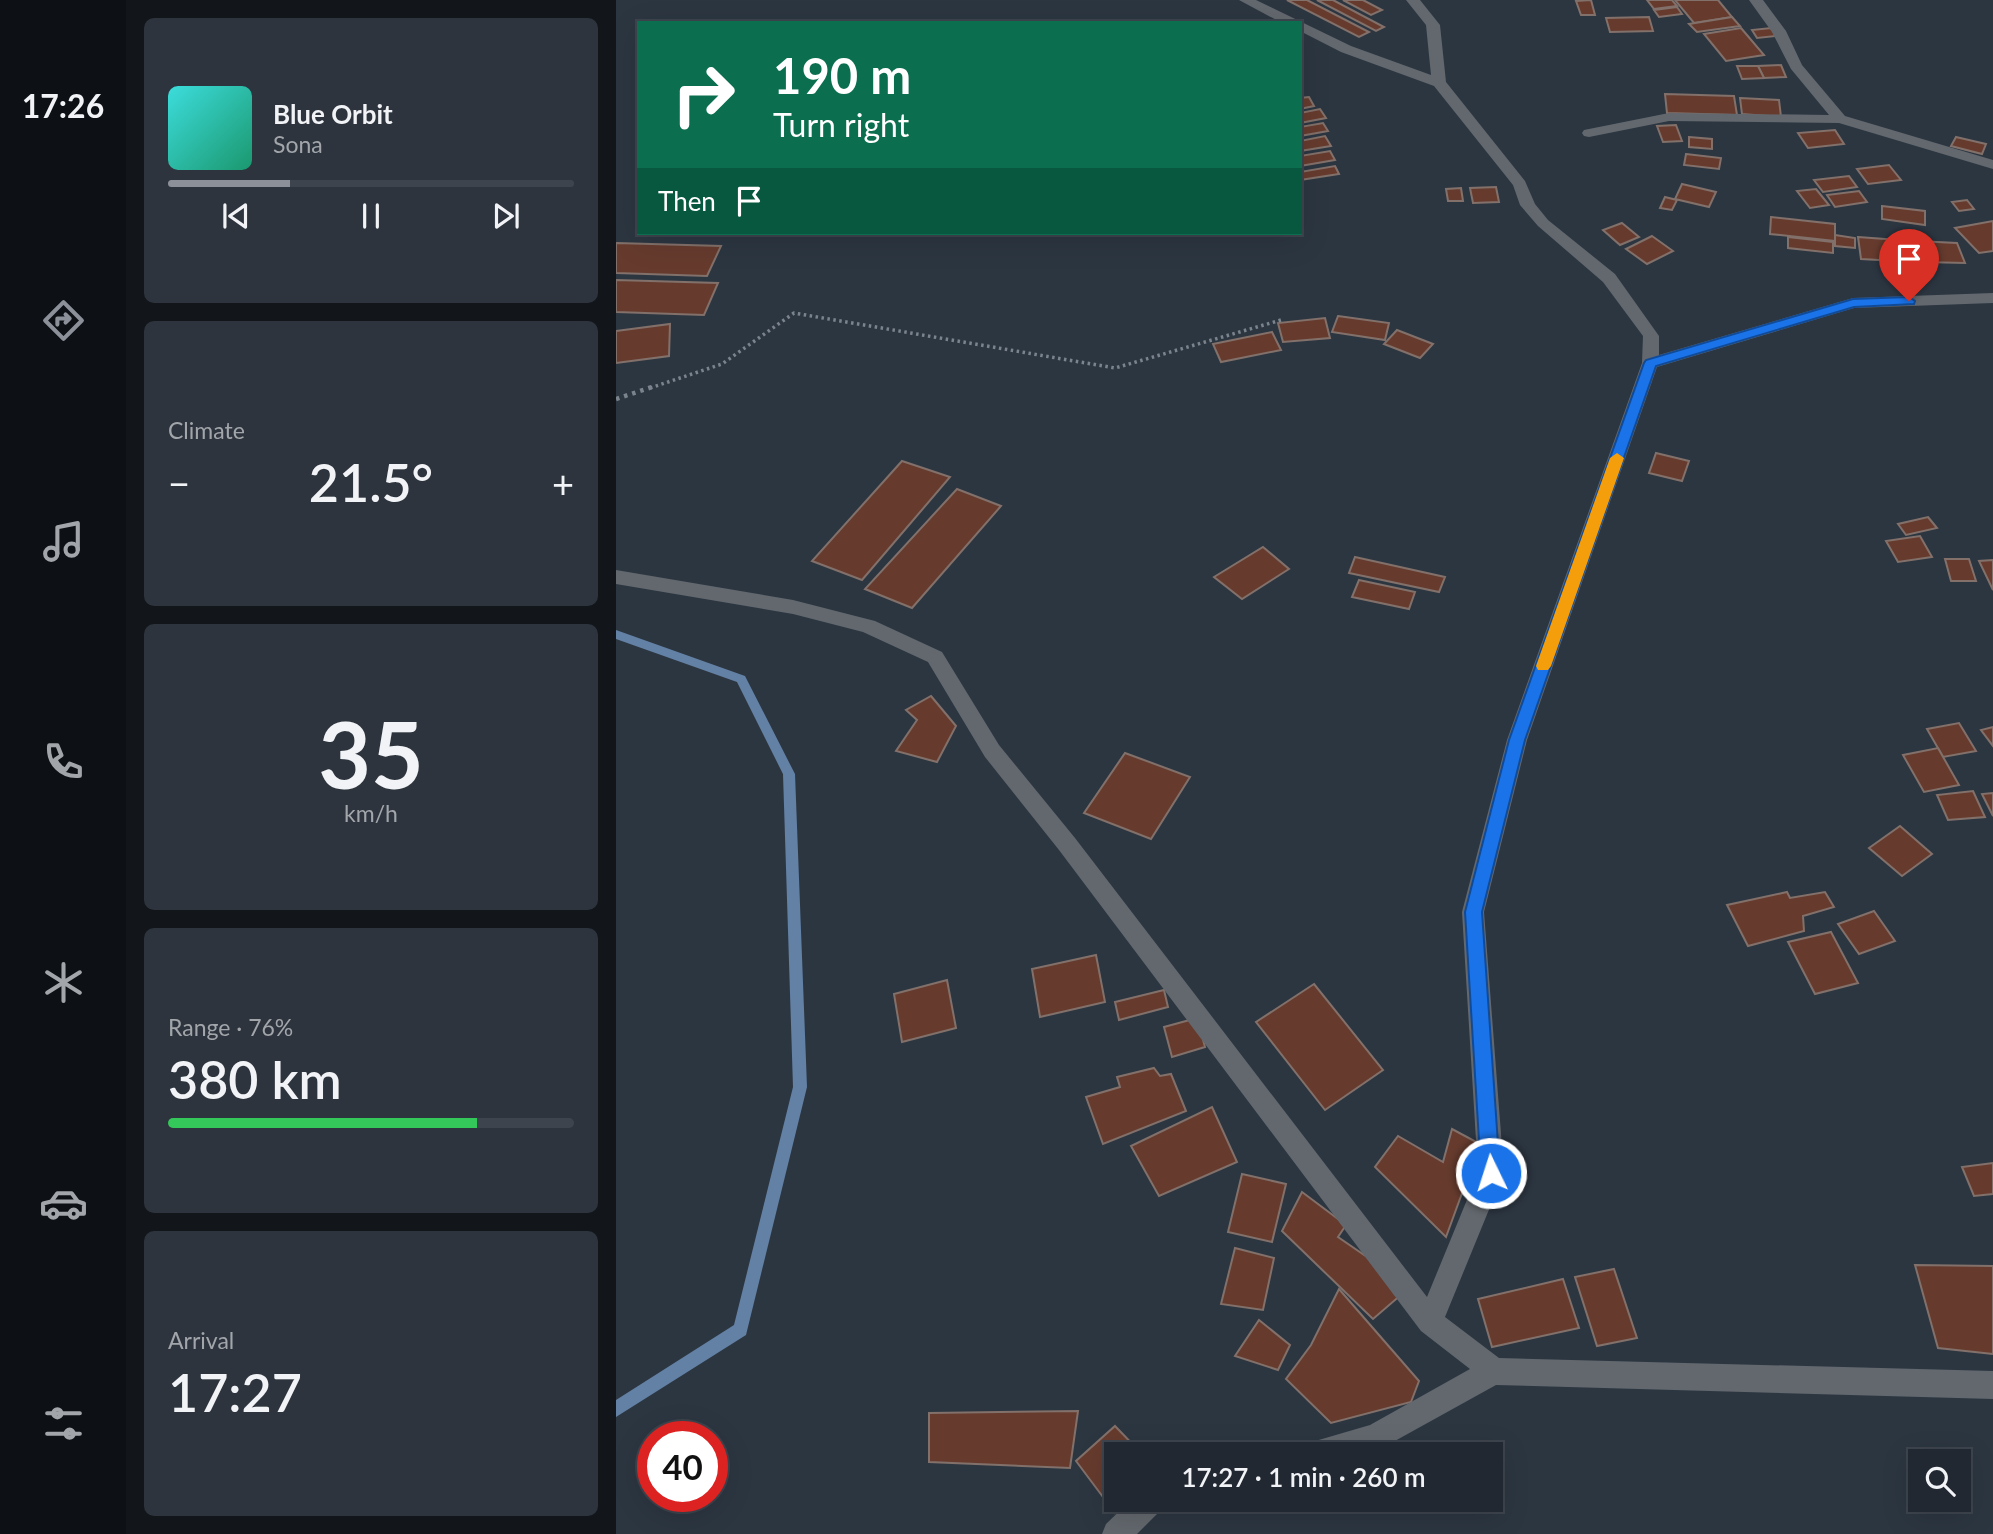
<!DOCTYPE html>
<html lang="en">
<head>
<meta charset="utf-8">
<style>
  :root { --surface:#212831; --page:#2d343d; --text:#f1f3f6; --muted:#a2a6ab; --line:#3e444d; --accent:#8c9099 }
  body { margin:0; font-family:Lato,sans-serif; background:var(--page); color:var(--text); height:100vh; display:flex; flex-direction:column; font-size:26px; white-space:nowrap }
  * { box-sizing:border-box; margin:0 }
  p { font-size:23px; color:var(--muted) }
  .icon { flex:none; width:38px; height:38px; fill:none; stroke:currentColor; stroke-width:2; stroke-linecap:round; stroke-linejoin:round }
  .map { position:relative; flex:1; overflow:hidden }
  .details { display:flex; flex-direction:column; gap:18px; padding:18px; background:#12161b; width:490px }
  .details>* { flex:none }
  .guide { position:absolute; left:21px; top:21px; width:665px; height:214px; border-radius:0px; box-shadow:0 7px 28px #0002,0 0 0 2px var(--line); background:#0b6e4f; color:#fff; overflow:hidden }
  .fabs { position:absolute; left:1292px; top:1449px; display:grid; gap:14px }
  .fabs a { display:grid; place-items:center; width:63px; height:63px; border-radius:0px; background:var(--surface); box-shadow:0 7px 28px #0002,0 0 0 2px var(--line); font-size:35px }
  .speed { position:absolute; left:21px; top:1421px; display:flex; gap:14px; font-size:35px; font-weight:700; text-align:center }
  .speed>* { display:grid; place-content:center; width:91px; height:91px; border-radius:50%; background:var(--surface); box-shadow:0 7px 28px #0002,0 0 0 2px var(--line); line-height:1 }
  .speed .limit { border:10px solid #d22; background:#fff; color:#111 }
  .pin { position:absolute; display:grid; place-items:center; width:60px; height:60px; color:#fff; margin:-72px -30px; border-radius:50% 50% 50% 0; rotate:-45deg; box-shadow:0 0 7px #0007 }
  .pin .icon { rotate:45deg }
  .me { position:absolute; width:77px; margin:-38px; rotate:356deg; stroke-linejoin:round; filter:drop-shadow(0 0 5px #0008) }
  .turn { display:flex; align-items:center; gap:24px; height:147px; padding:0 21px; font-size:32px }
  .turn .icon { width:91px; height:91px; stroke-width:2.5 }
  .turn b { display:block; font-size:49px; line-height:60px }
  .then { display:flex; align-items:center; height:66px; padding:0 21px; background:#0003; gap:14px; font-size:26px }
  .big { font-size:52px; font-weight:600; line-height:1.1 }
  .details .card { flex:1; display:flex; flex-direction:column; justify-content:center; gap:10px; min-width:0; padding:0 24px; border-radius:10px; background:var(--page) }
  .details .dial { align-items:center; gap:0 }
  .dial b { font-size:91px; line-height:1 }
  .song { display:flex; align-items:center; gap:21px }
  .cover { width:84px; height:84px; border-radius:10px; background:linear-gradient(135deg,hsl(180 70% 55%),hsl(160 70% 35%)) }
  .played { height:7px; border-radius:4px; background:linear-gradient(90deg,var(--accent) 30%,var(--line) 30%) }
  .keys { display:flex; justify-content:space-around; direction:ltr }
  .heat { display:flex; justify-content:space-between; align-items:center; font-size:38px; direction:ltr }
  .charge { height:10px; border-radius:5px; background:linear-gradient(90deg,#34c759 76%,var(--line) 0) }
  .trip { position:absolute; left:488px; top:1442px; width:399px; height:70px; border-radius:0px; background:var(--surface); box-shadow:0 7px 28px #0002,0 0 0 2px var(--line); font-weight:600; line-height:70px; text-align:center }
  main { display:flex; flex:1; min-height:0 }
  .menu { display:flex; flex-direction:column; width:126px; justify-content:space-around; align-items:center; background:#0d1014; color:var(--muted) }
  .menu .icon { width:49px; height:49px }
  .menu .active { color:var(--accent) }
  .menu b { font-size:32px; color:var(--text) }
  .map>svg:first-child { display:block }
</style>
</head>
<body>
<main>
<nav class="menu">
<b>17:26</b>
<svg class="icon active" aria-label="directions" viewBox="0 0 24 24"><path d="M12 3l9 9-9 9-9-9zM9 14v-3h6M13 9l2 2-2 2"/></svg>
<svg class="icon" aria-label="music" viewBox="0 0 24 24"><path d="M9 18V5l10-2v13"/><circle cx="6" cy="18" r="3"/><circle cx="16" cy="16" r="3"/></svg>
<svg class="icon" aria-label="phone" viewBox="0 0 24 24"><path d="M5 4h4l2 5-3 2q2 4 5 5l2-3 5 2v4C11 20 4 13 5 4z"/></svg>
<svg class="icon" aria-label="climate" viewBox="0 0 24 24"><path d="M12 3v18M4 7l16 10M4 17L20 7"/></svg>
<svg class="icon" aria-label="car" viewBox="0 0 24 24"><path d="M5 17H2v-5l4-1 3-4h7l3 4 3 1v5h-3M9 17h6M6 11h13"/><circle cx="7" cy="17" r="2"/><circle cx="17" cy="17" r="2"/></svg>
<svg class="icon" aria-label="filters" viewBox="0 0 24 24"><path d="M4 7h16M4 17h16"/><circle cx="9" cy="7" r="2"/><circle cx="15" cy="17" r="2"/></svg>
</nav>
<section class="details">
<div class="card">
<div class="song"><i class="cover"></i><div><b>Blue Orbit</b><p>Sona</p></div></div>
<div class="played"></div>
<div class="keys"><svg class="icon" aria-label="previous" viewBox="0 0 24 24"><path d="M18 5L8 12l10 7zM5 5v14"/></svg><svg class="icon" aria-label="pause" viewBox="0 0 24 24"><path d="M8 5v14M16 5v14"/></svg><svg class="icon" aria-label="next" viewBox="0 0 24 24"><path d="M6 5l10 7-10 7zM19 5v14"/></svg></div>
</div>
<div class="card"><p>Climate</p>
<div class="heat"><a>−</a><b class="big">21.5°</b><a>+</a></div>
</div>
<div class="card dial"><b>35</b><p>km/h</p></div>
<div class="card"><p>Range · 76%</p><b class="big">380 km</b><div class="charge"></div></div>
<div class="card"><p>Arrival</p><b class="big">17:27</b></div>
</section>
<div class="map">
<svg width="1377" height="1534" viewBox="0 0 1377 1534">
  <rect width="100%" height="100%" fill="#2c3641"/>
  <g fill="none" stroke-linecap="round" stroke-linejoin="round">
    <!-- stream -->
    <path fill="#6381a5" fill-rule="evenodd" d="M0 630 129 676 179 774 191 1087 130 1335 0 1417V1400L118 1325 177 1087 167 774 121 682 0 639Z"/>
  </g>
  <!-- building -->
  <g fill="#663b2e" stroke="#82706a" stroke-width="2">
    <path d="M671 0H691L753 32 743 37Z"/>
    <path d="M701 0H717L768 27 760 31Z"/>
    <path d="M727 0H747L766 10 755 15Z"/>
    <path d="M975 0 979 15H965L960 1Z"/>
    <path d="M1031 0H1056L1061 6 1038 9Z"/>
    <path d="M1059 0H1102L1116 17 1078 23Z"/>
    <path d="M1061 7 1066 14 1043 17 1038 10Z"/>
    <path d="M1033 17 1037 31 994 32 990 18Z"/>
    <path d="M1116 17 1124 26 1081 32 1073 24Z"/>
    <path d="M1125 28 1148 55 1110 61 1088 34Z"/>
    <path d="M1155 28 1160 36 1141 38 1136 30Z"/>
    <path d="M1165 65 1170 77 1148 78 1142 66Z"/>
    <path d="M1121 66H1142L1148 78 1126 79Z"/>
    <path d="M1049 94 1118 96 1121 115 1051 113Z"/>
    <path d="M693 97 698 106 684 109V98Z"/>
    <path d="M1124 98 1163 100 1165 117 1126 114Z"/>
    <path d="M704 109 710 118 684 123V113Z"/>
    <path d="M707 123 712 131 684 136V127Z"/>
    <path d="M1060 125 1066 141 1047 142 1041 126Z"/>
    <path d="M1219 130 1228 144 1192 148 1182 133Z"/>
    <path d="M709 136 715 146 684 151V141Z"/>
    <path d="M1073 137 1096 139V149L1073 147Z"/>
    <path d="M1340 137 1370 144 1366 154 1335 146Z"/>
    <path d="M714 151 719 160 684 166V156Z"/>
    <path d="M1070 154 1105 158 1103 169 1068 165Z"/>
    <path d="M1273 165 1285 180 1252 184 1241 169Z"/>
    <path d="M719 166 723 174 684 180V172Z"/>
    <path d="M1233 176 1241 187 1207 192 1198 180Z"/>
    <path d="M1066 184 1100 192 1093 207 1059 199Z"/>
    <path d="M880 187 883 202 857 203 854 188Z"/>
    <path d="M845 188 847 201H832L830 189Z"/>
    <path d="M1200 189 1213 205 1194 208 1181 191Z"/>
    <path d="M1243 191 1251 202 1219 207 1211 195Z"/>
    <path d="M1049 197 1061 200 1056 210 1044 208Z"/>
    <path d="M1351 200 1358 209 1343 211 1336 202Z"/>
    <path d="M1266 206 1309 211V225L1266 219Z"/>
    <path d="M1155 217 1219 224V241L1154 234Z"/>
    <path d="M1377 221V251L1363 253 1339 228Z"/>
    <path d="M1006 223 1023 237 1004 245 987 230Z"/>
    <path d="M1219 235 1239 238V248L1219 246Z"/>
    <path d="M1036 236 1057 251 1031 264 1010 249Z"/>
    <path d="M1172 237 1217 242V253L1172 248Z"/>
    <path d="M1242 237 1296 241 1300 262 1245 259Z"/>
    <path d="M1301 241 1341 243 1349 263 1307 262Z"/>
    <path d="M0 243 105 246 91 276 0 273Z"/>
    <path d="M0 280 102 283 88 315 0 312Z"/>
    <path d="M722 316 773 323 769 340 716 332Z"/>
    <path d="M709 318 714 338 667 342 662 323Z"/>
    <path d="M54 324 53 356 0 363V331Z"/>
    <path d="M781 330 817 344 804 358 768 344Z"/>
    <path d="M656 332 665 350 605 362 597 344Z"/>
    <path d="M1040 453 1073 461 1066 481 1033 473Z"/>
    <path d="M286 461 334 477 246 580 196 561Z"/>
    <path d="M341 489 385 506 296 608 249 589Z"/>
    <path d="M1312 517 1321 528 1290 535 1282 524Z"/>
    <path d="M1304 536 1316 557 1282 562 1270 541Z"/>
    <path d="M647 547 673 569 626 599 598 577Z"/>
    <path d="M739 557 829 577 823 592 733 573Z"/>
    <path d="M1329 559H1353L1360 581H1335Z"/>
    <path d="M1377 560V590L1363 561Z"/>
    <path d="M743 580 799 592 793 609 736 597Z"/>
    <path d="M315 696 340 726 321 762 280 751 301 720 290 710Z"/>
    <path d="M1343 723 1360 751 1327 757 1311 729Z"/>
    <path d="M1377 727V746L1365 730Z"/>
    <path d="M1322 748 1343 785 1308 792 1287 755Z"/>
    <path d="M509 753 574 777 535 839 468 813Z"/>
    <path d="M1357 791 1369 817 1332 820 1321 795Z"/>
    <path d="M1377 793V816L1366 794Z"/>
    <path d="M1284 826 1316 854 1286 876 1253 848Z"/>
    <path d="M1171 892 1174 898 1209 892 1218 907 1187 916 1188 931 1132 946 1111 905Z"/>
    <path d="M1258 911 1279 941 1243 954 1222 924Z"/>
    <path d="M1215 932 1242 983 1199 994 1172 942Z"/>
    <path d="M480 955 489 1002 424 1017 416 969Z"/>
    <path d="M331 980 340 1028 286 1042 278 994Z"/>
    <path d="M698 984 767 1070 709 1110 640 1022Z"/>
    <path d="M548 990 552 1007 503 1020 499 1002Z"/>
    <path d="M581 1018 589 1047 556 1057 548 1027Z"/>
    <path d="M538 1068 544 1076 555 1074 570 1111 487 1144 470 1097 504 1087 501 1077Z"/>
    <path d="M596 1107 621 1162 543 1196 515 1146Z"/>
    <path d="M836 1129 864 1144 830 1237 759 1167 782 1136 827 1162Z"/>
    <path d="M1377 1163V1194L1358 1196 1346 1167Z"/>
    <path d="M626 1174 670 1184 656 1242 612 1232Z"/>
    <path d="M686 1192 730 1225 722 1237 751 1257 786 1294 757 1319 666 1231Z"/>
    <path d="M619 1248 658 1258 647 1310 605 1304Z"/>
    <path d="M1299 1265 1377 1266V1354L1322 1348Z"/>
    <path d="M998 1269 1021 1338 981 1346 959 1277Z"/>
    <path d="M947 1279 963 1328 876 1347 862 1299Z"/>
    <path d="M723 1289 803 1381 795 1402 715 1423 670 1379 695 1345Z"/>
    <path d="M643 1320 674 1345 662 1370 619 1356Z"/>
    <path d="M462 1411 454 1468 313 1462V1413Z"/>
    <path d="M499 1426 526 1454H500V1500H512L499 1513 460 1461Z"/>
  </g>
  <g fill="none" stroke-linecap="round" stroke-linejoin="round">
    <!-- path-far1 -->
    <path stroke="#7b848d" stroke-width="3.5" stroke-dasharray="2.5 3.5" stroke-linecap="butt" d="M34 388 106 364 178 313 499 368 665 320"/>
    <!-- path -->
    <path stroke="#7b848d" stroke-width="4.5" stroke-dasharray="3.5 5" stroke-linecap="butt" d="M0 399 39 386"/>
    <!-- minor -->
    <g fill="#63686e" fill-rule="evenodd">
      <path d="M623 0H640L735 46 815 75 810 25 790 0H804L824 25 830 82 909 181 919 204 932 220 999 274 1043 336V355L1237 298 1377 293V303L1238 308 1041 367 911 740 868 912 888 1173 829 1317 883 1358 1377 1371V1399L880 1385 759 1452 685 1454 689 1444 754 1425 854 1369 805 1331 443 850 369 757 312 662 247 632 177 614 0 584V570L177 600 259 621 326 652 383 745 459 838 811 1297 862 1173 846 912 891 740 1026 363 1027 336 987 282 922 226 904 205 897 185 818 86 725 52 684 31V23H666Z"/>
      <path d="M1133 0H1147L1170 31 1186 65 1229 116 1377 160V169L1223 123 1053 121 973 137 968 136 966 133 968 130 1053 113 1213 115 1175 69 1156 32Z"/>
      <path d="M515 1500H549L545 1510 521 1534H486L490 1524Z"/>
    </g>
  </g>
  <!-- route -->
  <path fill="#1a73e8" stroke="#114b97" stroke-width="2" d="M1293 297 1299 301 1298 304 1238 307 1040 366 909 740 866 912 884 1173 882 1180 875 1183 868 1180 865 1173 849 912 893 740 1028 363 1030 360 1237 299Z"/>
  <!-- slow -->
  <path fill="#f59e0b" d="M1001 453 1008 458 935 666 932 670H922L920 666 994 458Z"/>
</svg>
<div class="fabs">
<a><svg class="icon" aria-label="search" viewBox="0 0 24 24"><circle cx="10" cy="10" r="6"/><path d="M15 15l6 6"/></svg></a>
</div>
<div class="speed"><div class="limit">40</div></div>
<div class="pin" style="left:1293px;top:301px;background:#d93025"><svg class="icon" aria-label="arrive" viewBox="0 0 24 24"><path d="M6 21V4h12l-3 4 3 4H6"/></svg></div>
<svg class="me" style="left:875px;top:1173px" viewBox="-20 -20 40 40"><circle r="17" fill="#1a73e8" stroke="#fff" stroke-width="3"/><path d="M0-11L8 9 0 5-8 9z" fill="#fff"/></svg>
<div class="trip">17:27 · 1 min · 260 m</div>
<div class="guide">
<div class="turn"><svg class="icon" aria-label="right" viewBox="0 0 24 24"><path d="M7 20v-9h11M14 6l5 5-5 5"/></svg><div><b>190 m</b>Turn right</div></div>
<div class="then">Then<svg class="icon" aria-label="arrive" viewBox="0 0 24 24"><path d="M6 21V4h12l-3 4 3 4H6"/></svg></div>
</div>
</div>
</main>
</body>
</html>
